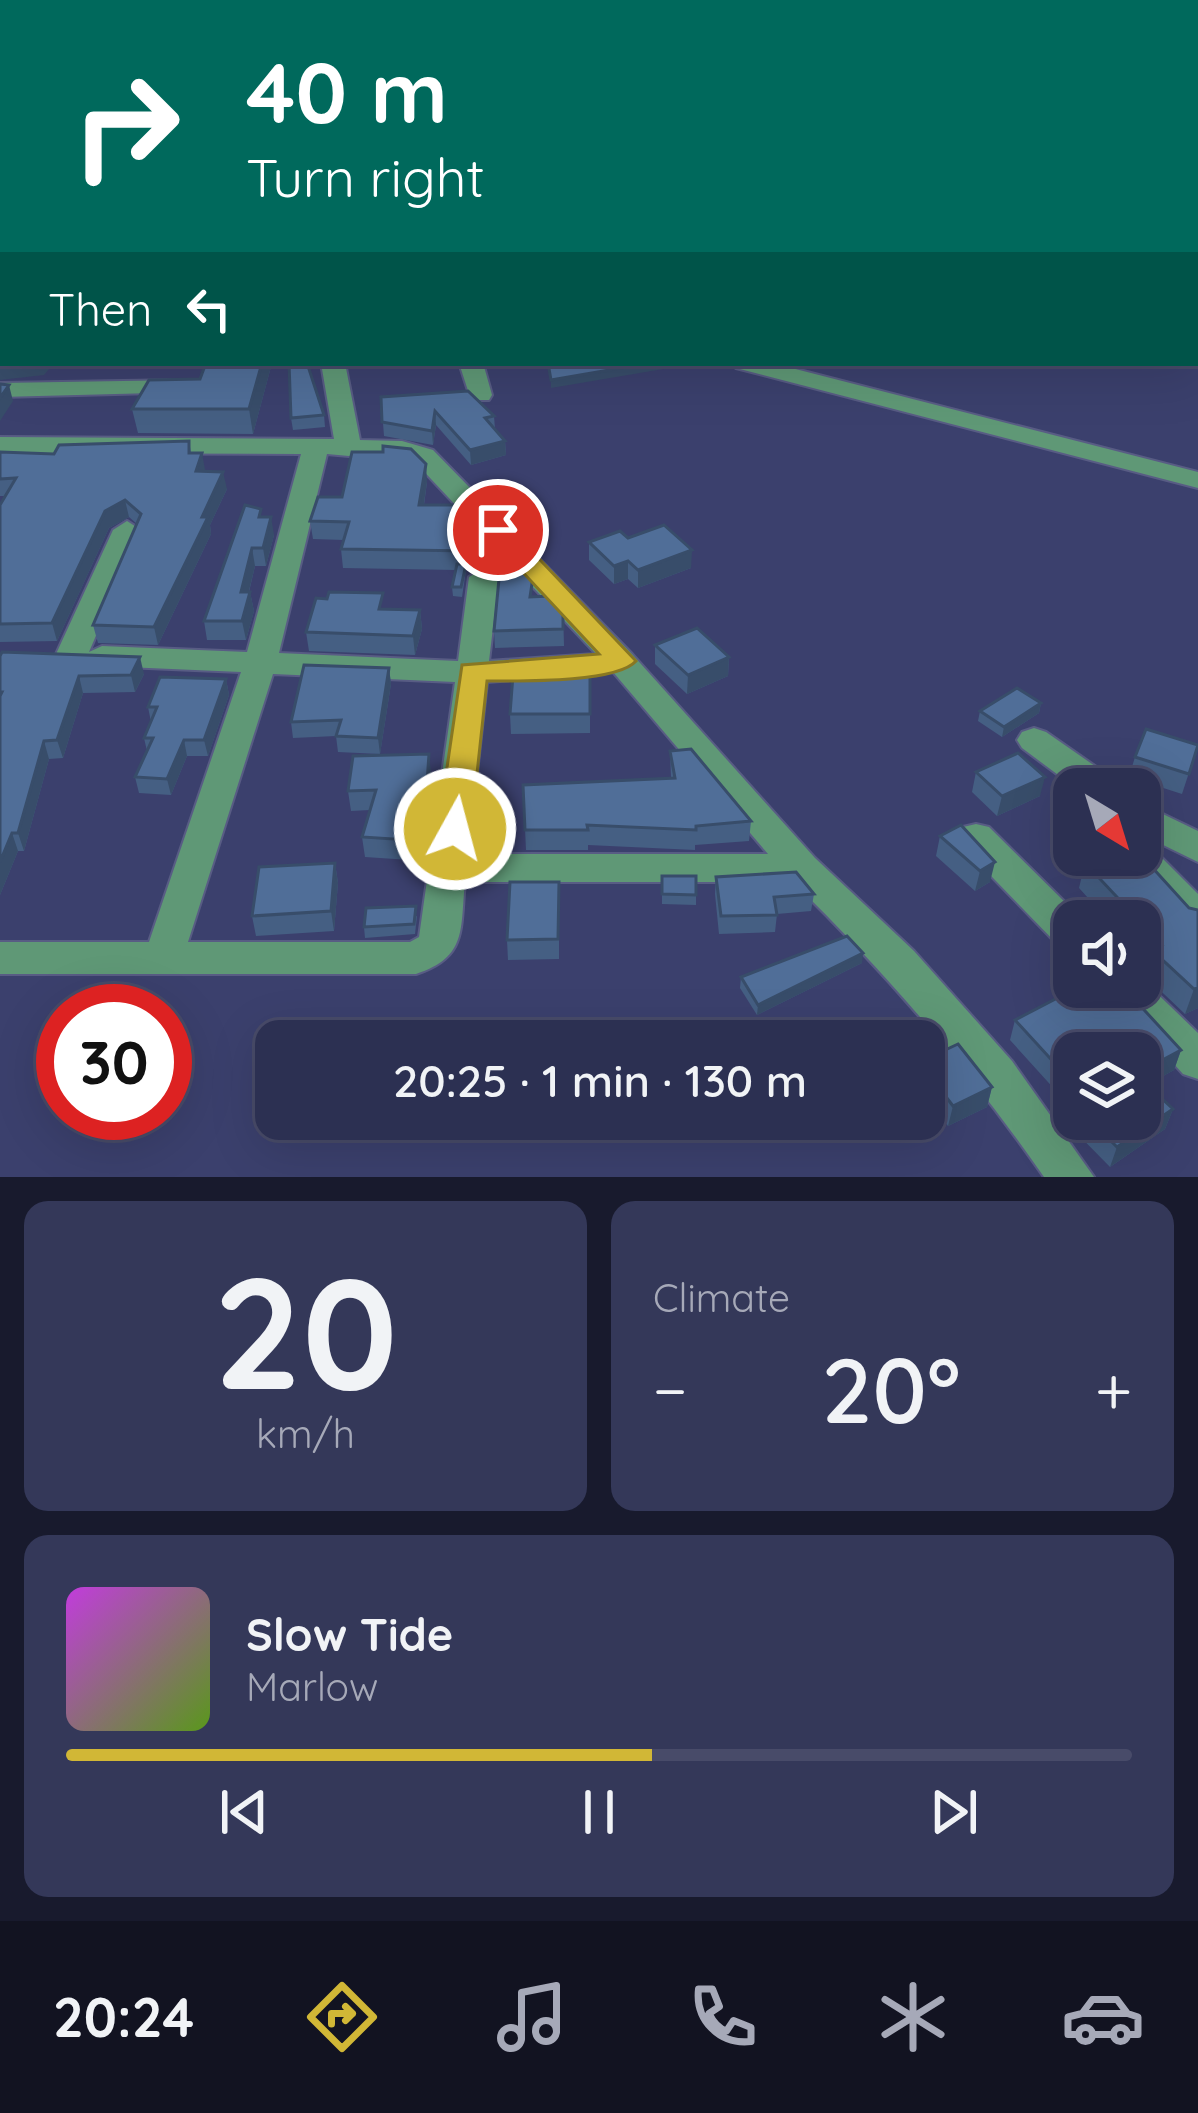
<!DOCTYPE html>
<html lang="en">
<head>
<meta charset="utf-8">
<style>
  :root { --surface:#2c3052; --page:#343859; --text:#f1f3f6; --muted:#a6a9b8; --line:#484b69; --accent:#d1b736 }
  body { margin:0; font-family:Quicksand,sans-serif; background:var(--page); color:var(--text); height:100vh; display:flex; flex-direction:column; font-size:45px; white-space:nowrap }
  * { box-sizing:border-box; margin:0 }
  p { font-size:39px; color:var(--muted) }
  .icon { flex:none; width:66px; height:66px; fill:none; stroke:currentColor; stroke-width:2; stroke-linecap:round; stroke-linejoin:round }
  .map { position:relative; height:1177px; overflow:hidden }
  .details { display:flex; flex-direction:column; gap:24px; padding:24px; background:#181a2d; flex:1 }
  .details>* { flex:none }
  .hud { position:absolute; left:0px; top:0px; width:1200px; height:366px; box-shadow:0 12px 48px #0002,0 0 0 3px var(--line); background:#00695c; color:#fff; overflow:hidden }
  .needle { width:78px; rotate:142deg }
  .fabs { position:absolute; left:1053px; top:768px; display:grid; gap:24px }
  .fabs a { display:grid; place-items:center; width:108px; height:108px; border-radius:24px; background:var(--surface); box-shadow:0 12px 48px #0002,0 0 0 3px var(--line); font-size:60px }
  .speed { position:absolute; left:36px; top:984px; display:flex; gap:24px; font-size:60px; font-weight:700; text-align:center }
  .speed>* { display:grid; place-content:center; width:156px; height:156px; border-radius:50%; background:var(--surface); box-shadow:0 12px 48px #0002,0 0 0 3px var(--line); line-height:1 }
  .speed .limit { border:18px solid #d22; background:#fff; color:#111 }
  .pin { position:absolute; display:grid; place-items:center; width:102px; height:102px; color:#fff; margin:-51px; border:6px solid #fff; border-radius:50%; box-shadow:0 3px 12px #0007 }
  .me { position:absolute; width:132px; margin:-66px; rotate:7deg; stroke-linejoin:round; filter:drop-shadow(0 0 9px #0008) }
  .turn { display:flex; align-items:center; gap:42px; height:252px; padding:0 48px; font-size:54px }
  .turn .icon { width:156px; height:156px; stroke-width:2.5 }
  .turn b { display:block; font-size:84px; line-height:102px }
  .then { display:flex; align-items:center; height:114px; padding:0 48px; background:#0003; gap:24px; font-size:45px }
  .big { font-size:90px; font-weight:600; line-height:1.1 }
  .details .card { flex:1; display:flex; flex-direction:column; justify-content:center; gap:18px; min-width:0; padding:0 42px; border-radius:24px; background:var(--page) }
  .details .dial { align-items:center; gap:0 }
  .dial b { font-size:156px; line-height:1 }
  .song { display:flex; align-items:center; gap:36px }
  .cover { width:144px; height:144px; border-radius:18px; background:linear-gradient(135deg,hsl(290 70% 55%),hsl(90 70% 35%)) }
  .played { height:12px; border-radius:6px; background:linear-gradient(90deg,var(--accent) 55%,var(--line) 55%) }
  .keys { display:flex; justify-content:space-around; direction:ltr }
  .heat { display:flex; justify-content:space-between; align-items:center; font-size:66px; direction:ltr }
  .details .tiles { flex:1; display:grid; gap:24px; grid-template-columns:1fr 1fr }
  .card:last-child { grid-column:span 2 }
  .trip { position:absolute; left:255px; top:1020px; width:690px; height:120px; border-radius:24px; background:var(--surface); box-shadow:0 12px 48px #0002,0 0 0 3px var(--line); font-weight:600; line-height:120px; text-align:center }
  .tab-bar { display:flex; height:192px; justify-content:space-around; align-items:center; background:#121321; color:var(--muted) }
  .tab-bar .icon { width:84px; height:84px }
  .tab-bar .active { color:var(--accent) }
  .tab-bar b { font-size:54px; color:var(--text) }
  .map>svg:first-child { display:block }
</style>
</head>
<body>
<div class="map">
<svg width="1198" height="1177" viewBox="0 0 1198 1177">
  <rect width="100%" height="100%" fill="#3b406d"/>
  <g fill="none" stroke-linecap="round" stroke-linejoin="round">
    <defs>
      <g id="minor">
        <path d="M629 0H657L659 3H631Z"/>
        <path d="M3 197V212L0 213V198Z"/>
        <path d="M321 363H345L360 440 402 441 433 450 632 654 815 858 914 951 1012 1061 1094 1177H1044C969 1069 887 974 793 882H465C460 929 468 957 416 974H0V942H149L241 672 102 666 86 656 72 664 61 661 56 654 113 530 127 521 141 530 89 652 102 646 247 652 301 454 0 453V437L334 439ZM327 454 415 462 596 654 489 661 499 577 484 568 469 577 458 661 279 653ZM613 672 768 854H468L487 682ZM273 674 455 682 419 937 410 942H188Z"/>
        <path d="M459 363H483L492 395 489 400H471Z"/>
        <path d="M732 363H772L1198 472V488L736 368Z"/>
        <path d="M184 380 193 382 196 387 193 392 0 397V383Z"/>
        <path d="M1034 728 1046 732 1115 780 1120 789H1077L1022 748 1017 740 1022 732Z"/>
        <path d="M1140 803 1198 831V862L1153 840 1161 857 1198 894V933L1184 929 1125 863 1123 855H1140V835L1151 839 1140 832Z"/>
        <path d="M976 824 989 827 1084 921H1074V951L1060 947 963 847 958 837 963 827Z"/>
        <path d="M1140 977 1198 1033V1079L1183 1074 1104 987H1140Z"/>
      </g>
    </defs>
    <!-- minor casing -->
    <use href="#minor" stroke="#585c84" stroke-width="4"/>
    <!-- minor -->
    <use href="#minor" fill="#5f9876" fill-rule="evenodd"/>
  </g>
  <!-- wall -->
  <g fill="#455f83" fill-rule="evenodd">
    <rect x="396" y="0" width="41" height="3"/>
    <path d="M1078 0H1168L1173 2 1198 0V22L1197 3H1085Z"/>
    <path d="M0 82H3V194H0V131H3V128H0Z"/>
    <path d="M206 363H272L253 434 138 433 132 409 200 379Z"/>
    <path d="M381 397 494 416 495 429 505 441 506 455 471 465 436 425 433 445 384 436Z"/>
    <path d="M324 415 325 427 293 430 291 418Z"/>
    <path d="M189 441 191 453 204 471 227 489 210 525 211 534 158 645 98 643 93 625 137 524 129 517 109 528 57 641 0 642V505L5 496H0V452L54 454Z"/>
    <path d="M427 482 424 505 477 517 478 535 472 570H466L462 597 453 596 452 587 456 570 343 568 341 549 344 540 313 539 310 521 342 497Z"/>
    <path d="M262 517 274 535 266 566H255L249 592H250L254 611 246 640H207L204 621Z"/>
    <path d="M628 538 691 568 638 588 628 579 614 584 589 560V542Z"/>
    <path d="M533 597 563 609 564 646 495 648 494 631Z"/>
    <path d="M385 609 420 610 422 629 415 655 309 651 306 632Z"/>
    <path d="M655 645 729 657 728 676 687 694 655 664Z"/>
    <path d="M0 656 144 674 135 692 83 693 63 758 49 759 24 851H18L0 895Z"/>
    <path d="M389 668 391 684 380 754 338 752 336 736 293 738 291 722Z"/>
    <path d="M590 674V733L511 734 510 714Z"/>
    <path d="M226 679 229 695 208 756H187L171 795 139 793 135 777 147 751 144 738 151 722 148 707Z"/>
    <path d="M1041 703 1039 713 1002 737 978 721 980 711Z"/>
    <path d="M1198 745 1182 794 1129 777 1135 757Z"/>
    <path d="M670 751 751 821 749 841 695 845V850L588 845V850H526L523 785 671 778Z"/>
    <path d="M976 772 1040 796 997 816 972 792Z"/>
    <path d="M431 773 425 861 365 857 362 837 370 810 351 811 348 791Z"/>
    <path d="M961 825 990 882 975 891 936 856 940 836Z"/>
    <path d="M335 863 338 883 334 931 256 936 252 916Z"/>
    <path d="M1085 863 1189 908 1198 910V1008L1185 1014 1144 975 1148 963 1140 954V921H1109L1079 888Z"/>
    <path d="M662 876H696V905L662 904Z"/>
    <path d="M716 877 814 894 811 911 777 914 775 932 719 934 715 894Z"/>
    <path d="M559 882V959L508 960 507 940Z"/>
    <path d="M417 916 415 934 365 938 364 927Z"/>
    <path d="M862 963 757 1015 740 988 741 977Z"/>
    <path d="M1070 996 1181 1050 1174 1070 1147 1085 1173 1109 1165 1129 1110 1167 1052 1108 1057 1092 1010 1040 1015 1020ZM1074 1053 1140 1119H1074Z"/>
    <path d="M924 1060 992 1087 987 1107 948 1126 924 1094Z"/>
  </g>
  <!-- shaded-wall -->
  <g fill="#384d6a">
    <path d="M807 0H832L824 3H798Z"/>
    <path d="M0 363H54L44 375 0 380Z"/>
    <path d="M262 363H272L253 434 249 409Z"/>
    <path d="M650 363H681V366L551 388V380Z"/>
    <path d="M9 385 13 401 0 421V398Z"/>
    <path d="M435 411 436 425 433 445 432 431Z"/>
    <path d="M505 441 506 455 471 465 470 450Z"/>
    <path d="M202 453 205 470 199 488 196 471Z"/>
    <path d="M426 464 427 482 421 523 419 505Z"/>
    <path d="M223 472 227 489 210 525 211 534 158 645 154 627Z"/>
    <path d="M125 500 129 517 109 528 57 641 52 623 105 511Z"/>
    <path d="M271 517 274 535 266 566 263 548Z"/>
    <path d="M477 517 478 535 472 570 471 551Z"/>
    <path d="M252 548 255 566 244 611 241 592Z"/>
    <path d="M692 550 691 568 638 588V570Z"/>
    <path d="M628 561V579L614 584V566Z"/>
    <path d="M250 592 254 611 246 640 242 621Z"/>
    <path d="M420 610 422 629 415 655 413 636Z"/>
    <path d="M140 657 144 674 135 692 131 675Z"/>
    <path d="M729 657 728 676 687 694 688 675Z"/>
    <path d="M389 668 391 684 380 754 378 738Z"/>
    <path d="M79 676 83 693 63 758 57 740Z"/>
    <path d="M226 679 229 695 208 756 204 740Z"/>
    <path d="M1041 703 1039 713 1002 737 1004 727Z"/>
    <path d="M184 740 187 756 171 795 167 779Z"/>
    <path d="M44 741 49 759 24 851 18 833Z"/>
    <path d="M429 754 431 773 425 861 423 841Z"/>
    <path d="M1045 777 1040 796 997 816 1002 796Z"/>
    <path d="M12 833 18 851 0 895V862Z"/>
    <path d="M995 862 990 882 975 891 980 871Z"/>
    <path d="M335 863 338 883 334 931 331 911Z"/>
    <path d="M863 953 862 963 757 1015 758 1005Z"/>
    <path d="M1198 988V1008L1185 1014 1194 989Z"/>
    <path d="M1181 1050 1174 1070 1140 1089V1072Z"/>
    <path d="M992 1087 987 1107 948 1126 953 1106Z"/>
    <path d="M1173 1109 1165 1129 1110 1167 1117 1147Z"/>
  </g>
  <!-- building -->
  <g fill="#506e98" stroke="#384d6a" stroke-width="3">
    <path d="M0 0H23L20 3H3V66H0Z"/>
    <path d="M94 0H318L316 3H91Z"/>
    <path d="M676 0H807L798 3H670Z"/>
    <path d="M837 0H985L986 3H839Z"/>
    <path d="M1100 0H1168L1173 2 1180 0H1198V14L1197 3H1107Z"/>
    <rect x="0" y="82" width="3" height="33"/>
    <path d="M3 115V182L0 180V131H3Z"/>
    <path d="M3 336V363H0V339Z"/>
    <path d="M206 363H262L249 409H132L149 380 200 379Z"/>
    <path d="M289 363H307L324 415 291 418Z"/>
    <path d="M548 363H650L551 380Z"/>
    <path d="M0 384 9 385 0 398Z"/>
    <path d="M468 391 494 416 485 418 505 441 470 450 435 411 432 431 382 422 381 397Z"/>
    <path d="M189 441V453H202L196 471 223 472 202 517H208L154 627 93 625 141 514 125 500 105 511 52 623 0 624V505L16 478 0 479V452L54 454 59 445Z"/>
    <path d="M383 446 411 449 426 464 419 505H465L477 517 471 551 341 549 349 522 310 521 318 497H342L352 452H383Z"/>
    <path d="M245 505 261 509 259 517H271L263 548H252L241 592H250L242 621H204Z"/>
    <path d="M664 525 692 550 638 570 628 561 614 566 589 542 620 531 628 538Z"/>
    <path d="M501 558H514L533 577 530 597 551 596 563 609V629L494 631Z"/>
    <path d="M457 564H466L461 587H452Z"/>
    <path d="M329 592 383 593 379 609 420 610 413 636 306 632 316 598 327 599Z"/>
    <path d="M697 628 729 657 688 675 655 645Z"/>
    <path d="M2 652 140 657 131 675 79 676 57 740 44 741 18 833H12L0 862V696L2 692H0V656Z"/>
    <path d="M304 665 389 668 378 738 336 736 341 720 291 722Z"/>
    <path d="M590 674V714H510L513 675Z"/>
    <path d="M160 677 226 679 204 740H184L167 779 135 777 153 738H144L157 707H148Z"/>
    <path d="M1017 688 1041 703 1004 727 980 711Z"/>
    <path d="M1146 729 1198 745 1189 774 1135 757Z"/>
    <path d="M691 749 751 821 696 826V830L587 825 588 830H525L523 785 675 778 670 751Z"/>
    <path d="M1018 753 1045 777 1002 796 976 772Z"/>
    <path d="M429 754 423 841 362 837 376 790 348 791 353 756Z"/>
    <path d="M961 825 995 862 980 871 940 836Z"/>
    <path d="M1140 854 1189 908 1198 910V988L1194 989 1152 950 1162 945 1085 863 1108 855Z"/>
    <path d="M335 863 331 911 252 916 259 867Z"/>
    <path d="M796 872 814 894 774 897 777 915 721 916 716 877Z"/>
    <path d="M662 876H696V895L662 894Z"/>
    <path d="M510 882H559L558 939 507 940Z"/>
    <path d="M416 906 414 924 364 927 366 908Z"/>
    <path d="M847 936 863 953 758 1005 741 977Z"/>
    <path d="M1087 987H1123L1181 1050 1140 1072V1053H1074V1104L1058 1088 1070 1080 1015 1020 1067 993 1070 996Z"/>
    <path d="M958 1044 992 1087 953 1106 924 1068V1060Z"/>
    <path d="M1140 1078 1173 1109 1117 1147 1089 1119H1140Z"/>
  </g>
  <!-- route -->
  <path fill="#d1b736" stroke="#887723" stroke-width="3" d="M498 523 507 525 636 661C617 683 518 681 487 681L471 829 467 837H443L438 829 462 665 599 654 489 536 485 530 489 525Z"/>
</svg>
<div class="fabs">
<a><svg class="needle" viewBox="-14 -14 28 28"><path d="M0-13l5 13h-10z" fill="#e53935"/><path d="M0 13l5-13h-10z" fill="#a6a9b8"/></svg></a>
<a><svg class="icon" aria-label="sound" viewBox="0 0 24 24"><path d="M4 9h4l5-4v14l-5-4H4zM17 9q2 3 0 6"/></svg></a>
<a><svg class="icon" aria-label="layers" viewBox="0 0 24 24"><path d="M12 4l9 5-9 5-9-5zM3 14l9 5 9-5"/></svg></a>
</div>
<div class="speed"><div class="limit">30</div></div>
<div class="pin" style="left:498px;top:530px;background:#d93025"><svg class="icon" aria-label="arrive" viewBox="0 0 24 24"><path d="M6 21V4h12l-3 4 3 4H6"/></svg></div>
<svg class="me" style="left:455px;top:829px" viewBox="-20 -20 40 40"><circle r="17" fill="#d1b736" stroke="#fff" stroke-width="3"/><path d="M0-11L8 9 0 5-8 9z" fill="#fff"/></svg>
<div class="trip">20:25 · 1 min · 130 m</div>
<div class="hud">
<div class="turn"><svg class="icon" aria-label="right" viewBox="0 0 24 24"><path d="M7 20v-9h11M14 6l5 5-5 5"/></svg><div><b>40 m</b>Turn right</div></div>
<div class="then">Then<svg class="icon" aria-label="left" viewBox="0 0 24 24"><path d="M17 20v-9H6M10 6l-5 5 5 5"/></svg></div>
</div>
</div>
<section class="details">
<div class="tiles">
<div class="card dial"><b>20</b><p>km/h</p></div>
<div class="card"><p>Climate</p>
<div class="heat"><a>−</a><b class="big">20°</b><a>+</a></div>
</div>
<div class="card">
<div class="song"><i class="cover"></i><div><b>Slow Tide</b><p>Marlow</p></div></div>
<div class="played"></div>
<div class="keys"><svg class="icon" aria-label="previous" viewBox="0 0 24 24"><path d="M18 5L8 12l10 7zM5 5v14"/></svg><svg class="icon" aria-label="pause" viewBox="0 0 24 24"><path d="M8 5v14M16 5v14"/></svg><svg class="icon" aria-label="next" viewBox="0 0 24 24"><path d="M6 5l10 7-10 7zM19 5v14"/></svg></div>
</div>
</div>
</section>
<nav class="tab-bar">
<b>20:24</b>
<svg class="icon active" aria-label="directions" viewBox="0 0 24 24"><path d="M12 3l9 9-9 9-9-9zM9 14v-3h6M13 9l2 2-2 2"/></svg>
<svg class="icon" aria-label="music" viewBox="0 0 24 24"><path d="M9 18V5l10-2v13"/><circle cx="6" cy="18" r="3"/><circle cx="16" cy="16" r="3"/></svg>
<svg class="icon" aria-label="phone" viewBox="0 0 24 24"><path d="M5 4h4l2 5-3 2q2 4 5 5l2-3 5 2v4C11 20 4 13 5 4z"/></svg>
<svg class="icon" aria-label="climate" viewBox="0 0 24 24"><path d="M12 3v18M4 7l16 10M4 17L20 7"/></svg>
<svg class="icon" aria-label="car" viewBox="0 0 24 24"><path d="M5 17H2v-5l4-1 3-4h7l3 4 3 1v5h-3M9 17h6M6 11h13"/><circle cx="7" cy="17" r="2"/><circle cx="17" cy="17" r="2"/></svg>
</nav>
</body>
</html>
